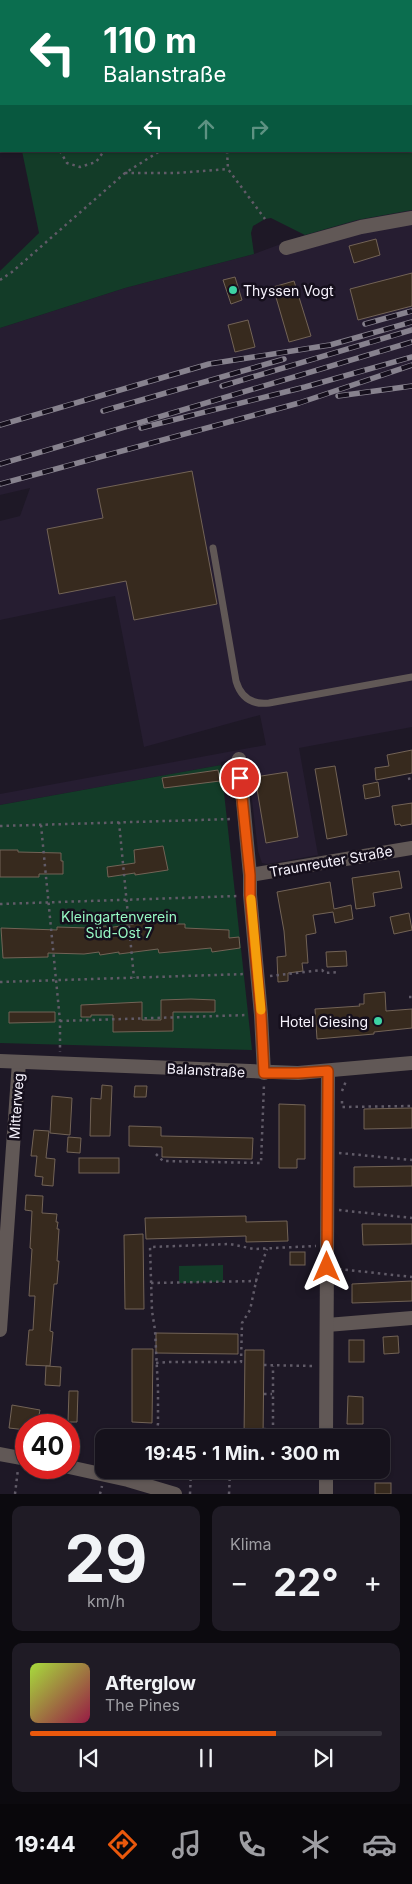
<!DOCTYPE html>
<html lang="de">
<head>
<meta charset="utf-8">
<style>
  :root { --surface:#16121c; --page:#1f1b25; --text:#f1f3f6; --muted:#9e9ea3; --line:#35323b; --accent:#ea580c }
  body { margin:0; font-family:Inter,sans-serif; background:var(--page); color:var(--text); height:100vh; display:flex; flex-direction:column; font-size:19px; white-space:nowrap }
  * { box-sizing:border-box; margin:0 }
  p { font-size:16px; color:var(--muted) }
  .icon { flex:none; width:28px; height:28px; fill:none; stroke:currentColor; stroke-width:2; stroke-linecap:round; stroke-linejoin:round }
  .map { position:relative; height:1494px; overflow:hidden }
  .side { display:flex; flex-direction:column; gap:12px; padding:12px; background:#0c0a0f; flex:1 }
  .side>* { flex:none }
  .guide { position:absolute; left:0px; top:0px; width:412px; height:152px; box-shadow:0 1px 4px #0004,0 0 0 1px var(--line); background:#0b6e4f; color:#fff; overflow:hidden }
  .speed { position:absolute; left:15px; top:1414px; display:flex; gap:10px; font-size:25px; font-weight:700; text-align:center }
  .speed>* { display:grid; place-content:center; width:65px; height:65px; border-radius:50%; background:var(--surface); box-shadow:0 1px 4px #0004,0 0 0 1px var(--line); line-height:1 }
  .speed .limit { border:8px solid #d22; background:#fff; color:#111 }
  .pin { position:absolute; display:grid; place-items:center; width:42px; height:42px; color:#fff; margin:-21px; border:2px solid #fff; border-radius:50%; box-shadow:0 1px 5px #0007 }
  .me { position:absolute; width:55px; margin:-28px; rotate:0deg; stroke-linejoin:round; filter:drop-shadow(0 0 4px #0008) }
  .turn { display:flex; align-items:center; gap:18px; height:105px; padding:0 20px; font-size:22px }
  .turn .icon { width:65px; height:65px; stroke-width:2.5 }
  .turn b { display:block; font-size:35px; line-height:42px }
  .lanes { display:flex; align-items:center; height:48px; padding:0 20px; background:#0003; justify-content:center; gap:25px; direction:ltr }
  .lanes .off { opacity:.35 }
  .big { font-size:38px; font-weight:700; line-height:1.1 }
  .side .widget { flex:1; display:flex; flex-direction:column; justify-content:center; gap:8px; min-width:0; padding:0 18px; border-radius:10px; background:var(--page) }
  .side .dial { align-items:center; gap:0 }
  .dial b { font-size:65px; line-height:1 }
  .song { display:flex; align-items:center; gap:15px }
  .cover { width:60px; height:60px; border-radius:8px; background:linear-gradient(135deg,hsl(80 70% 55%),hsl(340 70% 35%)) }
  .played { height:5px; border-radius:2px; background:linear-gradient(90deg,var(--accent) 70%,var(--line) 70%) }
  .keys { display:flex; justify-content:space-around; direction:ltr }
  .heat { display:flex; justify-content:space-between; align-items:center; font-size:28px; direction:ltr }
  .side .tiles { flex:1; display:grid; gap:12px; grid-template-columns:1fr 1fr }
  .widget:last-child { grid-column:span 2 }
  .trip { position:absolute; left:95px; top:1429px; width:295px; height:50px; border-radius:10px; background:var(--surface); box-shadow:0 1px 4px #0004,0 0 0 1px var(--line); font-weight:700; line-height:50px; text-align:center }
  .tabs { display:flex; height:80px; justify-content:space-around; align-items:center; background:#09070b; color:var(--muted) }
  .tabs .icon { width:35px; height:35px }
  .tabs .current { color:var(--accent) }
  .tabs b { font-size:22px; color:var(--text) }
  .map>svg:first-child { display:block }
</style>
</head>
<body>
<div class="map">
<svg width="412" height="1494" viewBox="0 0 412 1494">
  <rect width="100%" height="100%" fill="#1e1826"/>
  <!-- built -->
  <path fill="#261d31" d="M412 210V727L299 748 318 855 267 864 262 863 258 851 247 757 221 762V765L0 805V794L266 745 260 715 144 747 115 596 0 620V521L20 516 30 488 0 495V328L125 288 254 254 305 235 357 220Z"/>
  <!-- green -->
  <g fill="#133c28">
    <path d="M0 0H412V210L357 220 305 235 271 218 265 219 253 226 251 233 254 254 125 288 0 328V271L39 233 22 151H411V1H1L0 95Z"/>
    <path d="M221 765 252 1050 0 1043V805Z"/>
    <path d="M223 1265V1282L179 1283V1266Z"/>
  </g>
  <!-- building -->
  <g fill="#372a1e" stroke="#726356">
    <path d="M376 239 380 255 354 263 349 246Z"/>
    <path d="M412 273V306L358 320 350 289Z"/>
    <path d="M235 277 242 300 231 304 223 280Z"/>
    <path d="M294 281 311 336 289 342 273 287Z"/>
    <path d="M248 320 255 347 235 352 228 325Z"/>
    <path d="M192 471 217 604 134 620 126 581 59 594 47 529 103 518 97 489Z"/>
    <path d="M412 750V773L376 780 375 768 389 766 387 755Z"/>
    <path d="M335 766 347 835 327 839 315 769Z"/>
    <path d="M218 770 220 781 164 788 162 778Z"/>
    <path d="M287 772 298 837 266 843 255 777Z"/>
    <path d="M378 782 380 796 365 799 363 785Z"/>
    <path d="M412 803V824L401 826 400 824 395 825 392 806Z"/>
    <path d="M163 846 168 870 135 875V873L108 877 107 867 135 863 134 850Z"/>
    <path d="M0 850H18V852L61 853V861H63V874H39V877H0Z"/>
    <path d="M399 871 402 888 373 893 375 906 356 909 352 878Z"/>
    <path d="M330 882 334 909 351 905 353 919 335 923 333 912 313 915 316 933 306 935 308 963H302L303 971 288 973V981L278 982 277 957 286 956 284 931 277 892Z"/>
    <path d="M409 913 412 930 394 934 390 917Z"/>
    <path d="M176 920V924H185V928L229 930V938L239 937 240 948 212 952 211 948 159 953 158 949 119 954V952L100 955 99 952 84 954 48 953V957L3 958 1 928 57 930V927L89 928 106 926 107 928 134 924V922Z"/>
    <path d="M346 951 347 966 327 967 326 952Z"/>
    <path d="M385 992 386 1011 412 1009V1028L374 1032V1034L317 1039 315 1009 360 1006 359 1004H364V994Z"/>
    <path d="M191 999 215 1000V1012H173V1031L113 1032V1015H91V1017H81V1005L142 1002V1020H161V1000Z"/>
    <path d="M9 1012H55V1022L9 1023Z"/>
    <path d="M102 1085 112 1086 110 1136H90L91 1098 101 1099Z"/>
    <path d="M135 1086H147L146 1097H134Z"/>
    <path d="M52 1096 72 1098 70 1135 50 1133Z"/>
    <path d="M279 1104 305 1105V1159H297V1168H279Z"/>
    <path d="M412 1108V1128L364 1129V1109Z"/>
    <path d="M129 1126 161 1127V1136L253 1138 252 1159 162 1157V1147L129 1146Z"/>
    <path d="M34 1130 49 1131 46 1158 55 1159 53 1186 42 1185 43 1177 35 1176 37 1156H31Z"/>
    <path d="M68 1137 81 1138 80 1153 67 1152Z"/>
    <rect x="79" y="1158" width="40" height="15"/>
    <path d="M412 1166V1186L354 1187V1167Z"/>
    <path d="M26 1195 43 1196 42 1213 57 1214 56 1222H58L57 1229H59L57 1261H59L57 1284H54L50 1331 53 1332 50 1366 26 1365 29 1330H33L35 1296H29L32 1249 30 1248 32 1211 25 1210Z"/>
    <path d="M246 1216V1222L287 1221 288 1241 246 1242V1236L146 1239 145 1218Z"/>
    <path d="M362 1224H412V1244L363 1245Z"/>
    <path d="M143 1234 144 1309H125L124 1235Z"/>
    <rect x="290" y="1252" width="15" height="13"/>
    <path d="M412 1281V1301L352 1303V1284Z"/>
    <path d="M156 1333 238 1334V1354L156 1353Z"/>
    <path d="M398 1336 399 1353 384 1354 383 1337Z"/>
    <rect x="349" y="1340" width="15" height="22"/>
    <path d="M132 1349H153L152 1423 132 1422Z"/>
    <path d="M245 1350H264L263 1438H244Z"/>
    <path d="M46 1366 61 1367 60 1386 45 1385Z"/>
    <path d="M69 1391H78L77 1422H68Z"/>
    <path d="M348 1396 363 1397V1424H347Z"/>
    <path d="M12 1405 40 1410 39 1415 64 1419V1425H26V1430L9 1428Z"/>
    <rect x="375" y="1483" width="16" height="11"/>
  </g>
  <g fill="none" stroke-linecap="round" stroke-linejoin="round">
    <!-- path -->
    <g stroke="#615b68" stroke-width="2.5" stroke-dasharray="2.5 4" stroke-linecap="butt">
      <path d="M14 0V1"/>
      <path d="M73 0V1"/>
      <path d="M182 0V1"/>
      <path d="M349 0V1"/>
      <path d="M108 1 113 0"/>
      <path d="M339 1 341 0"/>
      <path d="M411 8H412"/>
      <path d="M0 18 1 17"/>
      <path d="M411 42 412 41"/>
      <path d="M0 73H1"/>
      <path d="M60 151 67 163 80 167 96 162 104 151"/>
      <path d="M227 151 228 169 265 219"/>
      <path d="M125 173H177L228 169"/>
      <path d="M0 280 12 272 125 173 160 151"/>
      <path d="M408 779 412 778"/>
      <path d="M119 822 134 978"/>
      <path d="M41 825 60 1021V1052"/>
      <path d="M0 826 233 819"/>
      <path d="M0 904 238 896"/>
      <path d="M270 976 322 970 325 973 339 972"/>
      <path d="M0 982 246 974"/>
      <path d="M409 997H412"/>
      <path d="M60 1021 248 1015"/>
      <path d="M342 1091 346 1081"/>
      <path d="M342 1101V1107L412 1106"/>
      <path d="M339 1153 412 1160"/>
      <path d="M156 1154 163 1161 261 1163 264 1084"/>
      <path d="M339 1210 412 1218"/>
      <path d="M339 1269 412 1277"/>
      <path d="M151 1283 257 1281"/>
      <path d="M156 1363 170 1362H241L242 1323 250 1310 257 1277 267 1249"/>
      <path d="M264 1365 315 1366"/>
      <path d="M264 1394H272"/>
      <path d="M264 1429 272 1430"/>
      <path d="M273 1433H314"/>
      <path d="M154 1438 158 1424V1389L155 1330 152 1311 150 1247 230 1244 254 1249 316 1246"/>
      <path d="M273 1438V1366"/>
      <path d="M15 1494 18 1469"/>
      <path d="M100 1494 102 1486"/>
      <path d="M190 1494 191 1472"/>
      <path d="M229 1494 230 1473"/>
    </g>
    <!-- service -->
    <path stroke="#615856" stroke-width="7" d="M213 548 236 681C241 698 252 705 269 703L412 677"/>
    <!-- minor -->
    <g stroke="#615856" stroke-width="14">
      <path d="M286 248 361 227 412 218"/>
      <path d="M239 759 250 875V895L261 1015 264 1073"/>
      <path d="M250 875 412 848"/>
      <path d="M327 1325 412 1318"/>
      <path d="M0 1330 19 1062"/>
      <path d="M0 1454 26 1459"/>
      <path d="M69 1467 128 1480 175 1494"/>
    </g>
    <!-- tertiary -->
    <g stroke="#615856" stroke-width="14">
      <path d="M0 1061 298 1073 412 1063"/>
      <path d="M326 1438 328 1071"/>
      <path d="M326 1494V1470"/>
    </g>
    <defs>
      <g id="rail">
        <path d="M365 324 412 311"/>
        <path d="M222 386 412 330"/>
        <path d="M338 396 412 386"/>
        <path d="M103 411 284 359"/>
        <path d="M0 425 209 364 330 345 412 322"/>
        <path d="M141 428 305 387 412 357"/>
        <path d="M0 464 412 342"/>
        <path d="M0 484 299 403 412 365"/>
      </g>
    </defs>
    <!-- rail casing -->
    <use href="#rail" stroke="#87828e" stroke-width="5.5"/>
    <!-- rail -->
    <use href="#rail" stroke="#150f1c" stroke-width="4" stroke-dasharray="11" stroke-linecap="butt"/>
  </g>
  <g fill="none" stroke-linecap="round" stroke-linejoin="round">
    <defs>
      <path id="route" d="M240 778 250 875V895L261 1015 264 1073H298L328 1071 327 1267"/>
    </defs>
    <!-- route casing -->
    <use href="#route" stroke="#983908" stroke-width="12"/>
    <!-- route -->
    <use href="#route" stroke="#ea580c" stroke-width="9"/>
    <!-- slow -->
    <path stroke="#f59e0b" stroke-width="9" d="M251 899 261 1010"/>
  </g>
  <!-- markers -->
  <g fill="#3dd4a3" stroke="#150f1c" stroke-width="2">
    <circle cx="233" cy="290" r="5"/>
    <circle cx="378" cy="1021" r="5"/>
  </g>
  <g text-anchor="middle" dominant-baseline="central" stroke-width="5" stroke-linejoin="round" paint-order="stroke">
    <!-- poi labels -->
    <g font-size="14" fill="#f7f3fd" stroke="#150f1c" text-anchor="start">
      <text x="243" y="290">Thyssen Vogt</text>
      <text x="368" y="1021" text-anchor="end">Hotel Giesing</text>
    </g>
    <!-- street labels -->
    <g font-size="14" fill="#f7f3fd" stroke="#150f1c">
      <text transform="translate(331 861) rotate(-10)">Traunreuter Straße</text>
      <text transform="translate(206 1070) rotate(3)">Balanstraße</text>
      <text transform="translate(16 1106) rotate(-86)">Mitterweg</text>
    </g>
    <!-- park labels -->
    <g font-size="14" fill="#97f9c4" stroke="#150f1c">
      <text x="119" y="916">Kleingartenverein<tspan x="119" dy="16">Süd-Ost 7</tspan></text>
    </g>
  </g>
</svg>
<div class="speed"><div class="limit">40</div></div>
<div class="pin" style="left:240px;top:778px;background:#d93025"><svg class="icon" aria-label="arrive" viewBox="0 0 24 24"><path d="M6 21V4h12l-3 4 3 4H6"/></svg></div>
<svg class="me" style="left:327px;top:1267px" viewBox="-20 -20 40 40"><path d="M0-17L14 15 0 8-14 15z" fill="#ea580c" stroke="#fff" stroke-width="4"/></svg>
<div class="trip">19:45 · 1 Min. · 300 m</div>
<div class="guide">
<div class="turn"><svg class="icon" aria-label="left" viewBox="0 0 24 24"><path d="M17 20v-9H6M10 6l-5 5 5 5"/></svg><div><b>110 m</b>Balanstraße</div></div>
<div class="lanes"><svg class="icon" aria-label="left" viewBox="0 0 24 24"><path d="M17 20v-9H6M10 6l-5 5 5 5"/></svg><svg class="icon off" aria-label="ahead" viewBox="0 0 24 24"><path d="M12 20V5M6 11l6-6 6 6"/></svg><svg class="icon off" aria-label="right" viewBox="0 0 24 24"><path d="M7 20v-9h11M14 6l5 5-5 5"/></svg></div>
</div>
</div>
<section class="side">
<div class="tiles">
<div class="widget dial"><b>29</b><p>km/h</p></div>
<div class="widget"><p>Klima</p>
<div class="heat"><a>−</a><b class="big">22°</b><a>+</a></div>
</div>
<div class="widget">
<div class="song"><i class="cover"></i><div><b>Afterglow</b><p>The Pines</p></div></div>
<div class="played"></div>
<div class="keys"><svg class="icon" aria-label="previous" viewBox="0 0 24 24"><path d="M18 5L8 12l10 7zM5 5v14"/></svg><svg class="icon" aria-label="pause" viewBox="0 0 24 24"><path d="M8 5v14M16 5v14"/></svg><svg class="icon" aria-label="next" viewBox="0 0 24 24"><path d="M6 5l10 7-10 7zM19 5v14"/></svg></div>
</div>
</div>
</section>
<nav class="tabs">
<b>19:44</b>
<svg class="icon current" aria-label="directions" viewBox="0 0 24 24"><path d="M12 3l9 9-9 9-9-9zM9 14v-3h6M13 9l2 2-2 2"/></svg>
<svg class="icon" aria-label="music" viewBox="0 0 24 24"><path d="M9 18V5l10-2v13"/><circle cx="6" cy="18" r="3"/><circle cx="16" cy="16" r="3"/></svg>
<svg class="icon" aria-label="phone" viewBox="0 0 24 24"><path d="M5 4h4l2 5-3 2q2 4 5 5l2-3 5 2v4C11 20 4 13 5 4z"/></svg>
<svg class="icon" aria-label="climate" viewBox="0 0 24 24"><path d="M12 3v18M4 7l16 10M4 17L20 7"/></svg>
<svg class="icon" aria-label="car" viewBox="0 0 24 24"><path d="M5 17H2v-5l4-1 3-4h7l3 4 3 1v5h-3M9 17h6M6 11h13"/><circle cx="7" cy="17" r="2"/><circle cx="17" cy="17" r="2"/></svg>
</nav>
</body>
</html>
